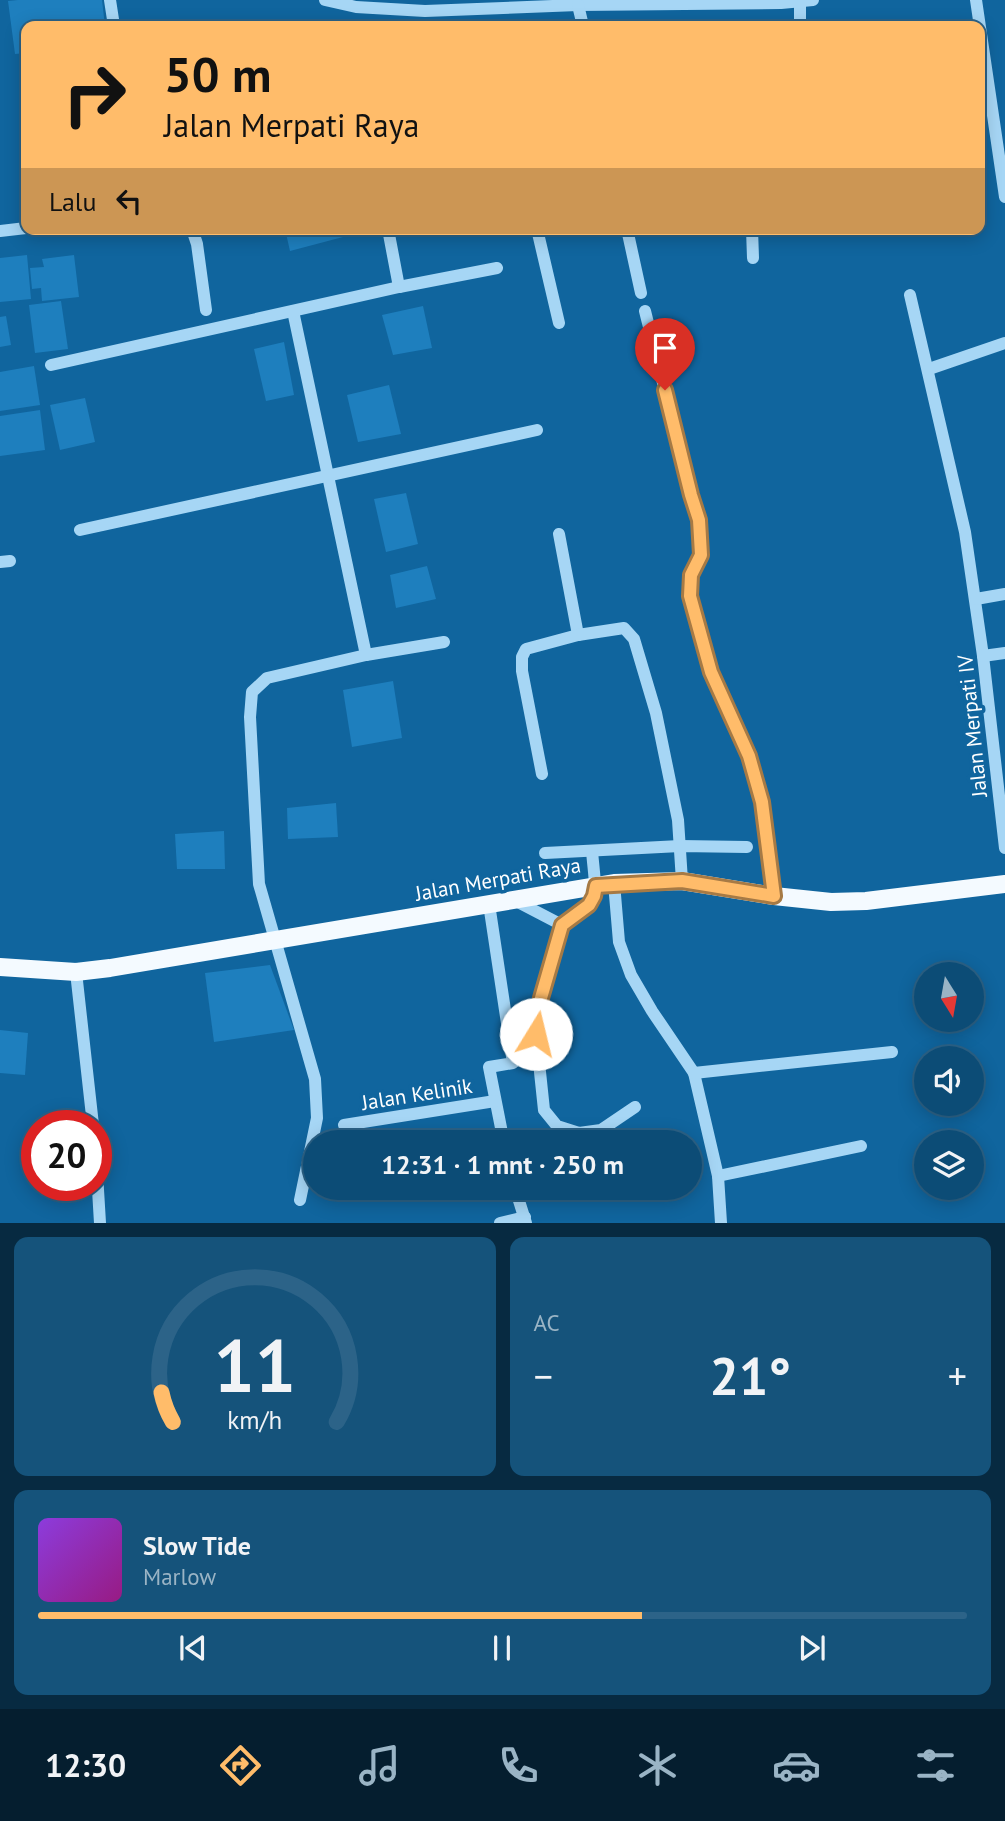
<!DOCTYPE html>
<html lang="id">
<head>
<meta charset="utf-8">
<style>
  :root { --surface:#0c4c76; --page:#15537b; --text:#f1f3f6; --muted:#9ab4c5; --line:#2c6388; --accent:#ffbc6a }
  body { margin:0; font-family:"PT Sans",sans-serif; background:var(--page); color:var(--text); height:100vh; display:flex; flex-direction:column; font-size:26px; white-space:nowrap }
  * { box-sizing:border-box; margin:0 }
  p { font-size:23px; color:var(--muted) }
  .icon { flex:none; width:38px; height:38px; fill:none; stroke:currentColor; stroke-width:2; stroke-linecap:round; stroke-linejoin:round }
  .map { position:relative; height:1223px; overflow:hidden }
  .side { display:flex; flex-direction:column; gap:14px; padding:14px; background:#072a41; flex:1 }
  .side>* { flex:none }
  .top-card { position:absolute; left:21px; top:21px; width:964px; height:214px; border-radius:14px; box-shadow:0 4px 18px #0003,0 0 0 2px var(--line); background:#ffbc6a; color:#111; overflow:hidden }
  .needle { width:46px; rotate:169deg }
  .controls { position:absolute; left:914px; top:962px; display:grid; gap:14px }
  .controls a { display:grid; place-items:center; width:70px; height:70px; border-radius:50%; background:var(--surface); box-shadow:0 4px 18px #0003,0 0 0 2px var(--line); font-size:35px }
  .speed { position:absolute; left:21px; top:1110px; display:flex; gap:14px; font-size:35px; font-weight:700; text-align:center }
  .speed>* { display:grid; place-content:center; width:91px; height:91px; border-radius:50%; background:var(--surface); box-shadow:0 4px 18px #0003,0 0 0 2px var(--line); line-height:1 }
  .speed .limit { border:10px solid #d22; background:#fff; color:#111 }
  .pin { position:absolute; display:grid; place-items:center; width:60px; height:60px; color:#fff; margin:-72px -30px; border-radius:50% 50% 50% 0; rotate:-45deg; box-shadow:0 0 7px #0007 }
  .pin .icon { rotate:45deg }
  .me { position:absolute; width:77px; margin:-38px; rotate:9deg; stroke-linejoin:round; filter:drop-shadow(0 0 5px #0008) }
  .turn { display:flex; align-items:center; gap:24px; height:147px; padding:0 28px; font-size:32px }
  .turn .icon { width:91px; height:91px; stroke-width:2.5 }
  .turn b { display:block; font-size:49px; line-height:60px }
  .then { display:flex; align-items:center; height:66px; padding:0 28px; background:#0003; gap:14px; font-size:26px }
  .big { font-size:52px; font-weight:700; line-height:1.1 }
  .side .tile { flex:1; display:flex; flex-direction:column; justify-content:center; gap:10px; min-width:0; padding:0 24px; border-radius:14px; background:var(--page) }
  .side .dial { align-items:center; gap:0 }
  .dial svg { height:182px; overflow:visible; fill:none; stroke:var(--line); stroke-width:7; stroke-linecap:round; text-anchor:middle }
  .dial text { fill:var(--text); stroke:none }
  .song { display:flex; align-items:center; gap:21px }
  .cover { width:84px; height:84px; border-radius:10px; background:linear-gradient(135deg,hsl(270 70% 55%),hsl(310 70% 35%)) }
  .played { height:7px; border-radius:4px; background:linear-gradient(90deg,var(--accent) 65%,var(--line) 65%) }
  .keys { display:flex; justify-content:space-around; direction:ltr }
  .heat { display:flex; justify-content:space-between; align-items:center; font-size:38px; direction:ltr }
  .side .tiles { flex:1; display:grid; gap:14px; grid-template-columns:1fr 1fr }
  .tile:last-child { grid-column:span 2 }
  .trip { position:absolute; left:303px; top:1130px; width:399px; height:70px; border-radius:35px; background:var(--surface); box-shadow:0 4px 18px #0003,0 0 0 2px var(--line); font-weight:700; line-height:70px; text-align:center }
  .menu { display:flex; height:112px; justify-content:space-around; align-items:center; background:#051e2f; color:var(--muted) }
  .menu .icon { width:49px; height:49px }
  .menu .current { color:var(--accent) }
  .menu b { font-size:32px; color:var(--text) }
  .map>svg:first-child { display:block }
</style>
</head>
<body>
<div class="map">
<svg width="1005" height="1223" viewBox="0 0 1005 1223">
  <rect width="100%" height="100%" fill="#10659e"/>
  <!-- building -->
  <g fill="#1e7fbe">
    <path d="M18 0H102L105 26H26V53L15 54 8 1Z"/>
    <path d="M285 229H361L362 232 290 251Z"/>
    <path d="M27 255 31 299 0 302V258Z"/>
    <path d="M74 255 79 297 42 301 41 288 32 289 30 268 44 267 42 259Z"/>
    <path d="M61 301 68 349 35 353 29 305Z"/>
    <path d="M423 306 432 348 393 355 382 315Z"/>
    <path d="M6 316 11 345 0 347V317Z"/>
    <path d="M284 342 294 395 266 401 254 349Z"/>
    <path d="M34 366 40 405 0 411V372Z"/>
    <path d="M389 385 401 434 358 442 347 395Z"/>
    <path d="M85 398 95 442 60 450 50 405Z"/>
    <path d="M40 410 45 450 0 456V416Z"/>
    <path d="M406 493 418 544 386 552 374 499Z"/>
    <path d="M427 566 436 599 396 608 390 575Z"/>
    <path d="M393 681 402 738 352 747 343 690Z"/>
    <path d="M336 803 338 837 288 839 287 808Z"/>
    <path d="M224 831 225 869H177L175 834Z"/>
    <path d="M270 965 294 1030 214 1042 205 973Z"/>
    <path d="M0 1030 28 1033 25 1075 0 1073Z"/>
  </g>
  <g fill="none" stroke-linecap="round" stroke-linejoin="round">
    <!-- minor -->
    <g stroke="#a6d6f5" stroke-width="12">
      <path d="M110 0 114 26"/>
      <path d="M325 0 356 7 425 11 578 5 781 3 813 0"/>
      <path d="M976 0 1005 197"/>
      <path d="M800 1V26"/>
      <path d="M578 5 583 26"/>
      <path d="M192 229 197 244 206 310"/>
      <path d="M388 229 399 287"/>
      <path d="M537 229 559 323"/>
      <path d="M627 229 641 293"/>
      <path d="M752 229 753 258"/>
      <path d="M0 231 26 228"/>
      <path d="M910 295 965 532 983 656 1005 848"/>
      <path d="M293 311 366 655"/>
      <path d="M645 311 691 495C697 513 705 533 701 552 698 570 687 578 691 598 700 654 727 702 748 754 766 799 768 849 774 896"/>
      <path d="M51 365 399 287 497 268"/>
      <path d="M929 369 1005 343"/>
      <path d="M80 530 537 430"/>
      <path d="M559 534 578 635"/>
      <path d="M0 562 10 561"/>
      <path d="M976 599 1005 594"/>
      <path d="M983 656 1005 653"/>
      <path d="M542 774 522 671V657L526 649 578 635 624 628 634 639 656 713 678 820 682 881"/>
      <path d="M545 853 680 846 747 847"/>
      <path d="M614 883 619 942 631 975 652 1011 694 1073 718 1176 721 1223"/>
      <path d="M514 900 562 925 561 934 541 998 536 1034 544 1110 557 1126 579 1133 601 1130 635 1107"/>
      <path d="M489 904 513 1063 489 1067 504 1143"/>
      <path d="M562 925C602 896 596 899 592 851"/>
      <path d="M76 972 93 1125"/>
      <path d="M694 1073 892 1052"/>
      <path d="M344 1125 495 1101"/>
      <path d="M96 1156 100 1223"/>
      <path d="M718 1176 861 1146"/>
      <path d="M515 1188 526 1223"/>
      <path d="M300 1200 317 1118 315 1079 259 884 250 717 252 692 267 678 366 655 444 642"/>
      <path d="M500 1223 525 1217"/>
    </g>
    <!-- major -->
    <path stroke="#f4faff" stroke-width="18" d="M0 967 76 972 110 968 614 883 682 881 774 896 831 902 866 901 1005 884"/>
  </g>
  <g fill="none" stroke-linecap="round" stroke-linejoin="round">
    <defs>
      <path id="route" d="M536 1034 541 998 562 925 589 905 594 896 596 886 682 881 774 896 762 802 749 756 711 672 690 596 691 575 701 555 699 520 691 495 665 390"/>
    </defs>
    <!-- route casing -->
    <use href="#route" stroke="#a67a45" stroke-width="18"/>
    <!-- route -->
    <use href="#route" stroke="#ffbc6a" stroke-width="12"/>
  </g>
  <g text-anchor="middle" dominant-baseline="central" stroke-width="7" stroke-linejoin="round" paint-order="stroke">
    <!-- street labels -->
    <g font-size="21" fill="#fff" stroke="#10659e">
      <text transform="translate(972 726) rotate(-96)">Jalan Merpati IV</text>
      <text transform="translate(498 879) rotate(-10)">Jalan Merpati Raya</text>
      <text transform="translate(417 1094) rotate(-9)">Jalan Kelinik</text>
    </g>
  </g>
</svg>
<div class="controls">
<a><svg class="needle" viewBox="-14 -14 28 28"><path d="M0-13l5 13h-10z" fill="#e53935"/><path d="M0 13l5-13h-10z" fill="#9ab4c5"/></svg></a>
<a><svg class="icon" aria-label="sound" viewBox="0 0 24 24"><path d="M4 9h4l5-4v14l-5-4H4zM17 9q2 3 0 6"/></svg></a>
<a><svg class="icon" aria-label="layers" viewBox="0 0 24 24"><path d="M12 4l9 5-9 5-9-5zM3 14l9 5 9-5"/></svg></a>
</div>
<div class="speed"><div class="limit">20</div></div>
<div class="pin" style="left:665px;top:390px;background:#d93025"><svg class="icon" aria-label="arrive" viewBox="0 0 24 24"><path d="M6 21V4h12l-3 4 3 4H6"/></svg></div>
<svg class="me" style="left:536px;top:1034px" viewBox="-20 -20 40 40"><circle r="19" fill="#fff"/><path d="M0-13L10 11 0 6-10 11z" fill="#ffbc6a"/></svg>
<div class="trip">12:31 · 1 mnt · 250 m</div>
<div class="top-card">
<div class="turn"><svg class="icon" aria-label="right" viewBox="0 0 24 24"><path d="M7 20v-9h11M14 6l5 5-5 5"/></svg><div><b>50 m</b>Jalan Merpati Raya</div></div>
<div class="then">Lalu<svg class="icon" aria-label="left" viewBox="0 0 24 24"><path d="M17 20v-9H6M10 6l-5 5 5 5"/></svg></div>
</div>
</div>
<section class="side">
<div class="tiles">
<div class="tile dial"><svg viewBox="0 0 100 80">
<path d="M14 69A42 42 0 1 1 86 69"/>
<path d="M14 69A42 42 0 0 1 9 56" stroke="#ffbc6a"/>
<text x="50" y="56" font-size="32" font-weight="700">11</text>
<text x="50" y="72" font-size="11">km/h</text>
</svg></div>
<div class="tile"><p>AC</p>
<div class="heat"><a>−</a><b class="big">21°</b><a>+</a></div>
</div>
<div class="tile">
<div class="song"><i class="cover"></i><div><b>Slow Tide</b><p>Marlow</p></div></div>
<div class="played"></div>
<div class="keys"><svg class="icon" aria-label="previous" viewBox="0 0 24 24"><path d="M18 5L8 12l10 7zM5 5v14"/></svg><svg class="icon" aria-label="pause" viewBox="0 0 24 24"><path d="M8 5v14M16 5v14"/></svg><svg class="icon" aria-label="next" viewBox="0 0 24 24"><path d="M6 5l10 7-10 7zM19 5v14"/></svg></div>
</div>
</div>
</section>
<nav class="menu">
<b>12:30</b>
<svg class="icon current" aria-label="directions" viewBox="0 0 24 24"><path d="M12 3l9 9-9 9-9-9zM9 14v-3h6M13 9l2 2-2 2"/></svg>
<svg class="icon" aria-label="music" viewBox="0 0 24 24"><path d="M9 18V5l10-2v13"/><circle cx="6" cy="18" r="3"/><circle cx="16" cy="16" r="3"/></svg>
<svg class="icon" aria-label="phone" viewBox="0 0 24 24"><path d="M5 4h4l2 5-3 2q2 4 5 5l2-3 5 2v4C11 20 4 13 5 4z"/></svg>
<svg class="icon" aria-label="climate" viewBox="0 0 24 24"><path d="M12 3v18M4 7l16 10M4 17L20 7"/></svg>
<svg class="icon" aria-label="car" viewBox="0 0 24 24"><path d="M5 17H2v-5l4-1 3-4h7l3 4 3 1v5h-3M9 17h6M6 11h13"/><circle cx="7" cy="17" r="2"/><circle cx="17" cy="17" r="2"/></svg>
<svg class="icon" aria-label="filters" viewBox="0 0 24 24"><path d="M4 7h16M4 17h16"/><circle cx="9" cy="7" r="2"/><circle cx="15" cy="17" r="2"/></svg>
</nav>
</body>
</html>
